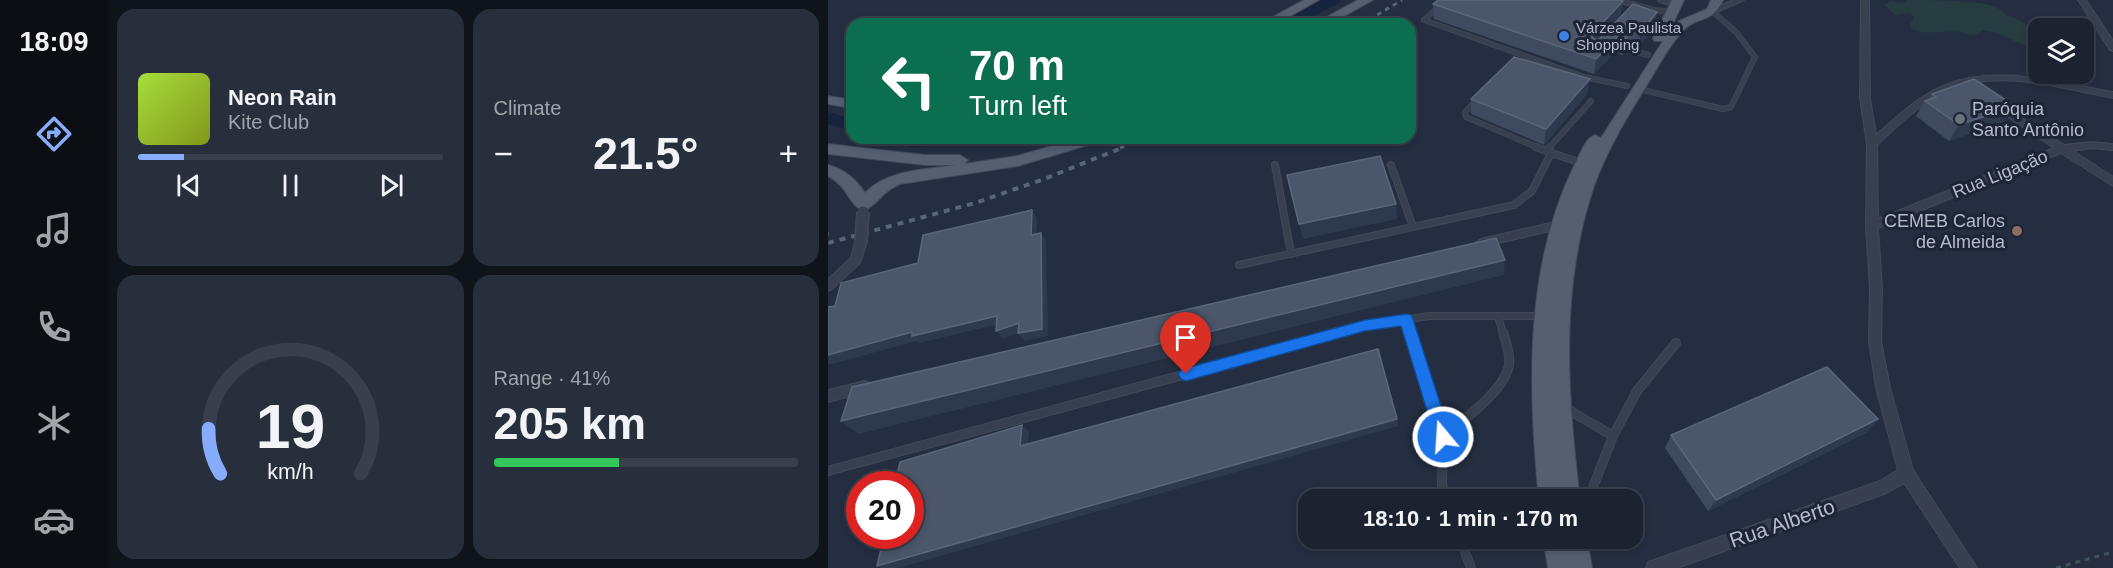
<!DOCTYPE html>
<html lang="en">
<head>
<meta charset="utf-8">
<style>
  :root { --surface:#1b2230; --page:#282f3c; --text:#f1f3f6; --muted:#a0a4ab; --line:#393f4c; --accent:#88acfc }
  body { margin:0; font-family:Arial,sans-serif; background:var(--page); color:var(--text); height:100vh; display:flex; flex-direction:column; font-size:22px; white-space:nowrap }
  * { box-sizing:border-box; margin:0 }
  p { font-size:20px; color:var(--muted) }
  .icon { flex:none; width:33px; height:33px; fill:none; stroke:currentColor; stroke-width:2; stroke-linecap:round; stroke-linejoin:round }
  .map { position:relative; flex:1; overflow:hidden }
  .details { display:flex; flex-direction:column; gap:9px; padding:9px; background:#0f131a; width:720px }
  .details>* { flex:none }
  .guide { position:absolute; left:18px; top:18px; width:570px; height:126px; border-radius:18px; box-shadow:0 3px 9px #0003,0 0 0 2px var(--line); background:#0b6e4f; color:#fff; overflow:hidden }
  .tools { position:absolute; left:1200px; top:18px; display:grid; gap:12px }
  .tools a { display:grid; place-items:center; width:66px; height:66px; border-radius:12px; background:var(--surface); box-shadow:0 3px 9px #0003,0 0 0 2px var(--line); font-size:30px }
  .speed { position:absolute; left:18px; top:471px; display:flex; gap:12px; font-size:30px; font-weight:700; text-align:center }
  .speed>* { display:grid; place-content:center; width:78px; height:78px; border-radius:50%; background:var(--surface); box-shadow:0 3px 9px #0003,0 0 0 2px var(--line); line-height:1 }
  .speed .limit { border:9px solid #d22; background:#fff; color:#111 }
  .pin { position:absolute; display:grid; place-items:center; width:51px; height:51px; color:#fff; margin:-62px -26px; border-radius:50% 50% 50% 0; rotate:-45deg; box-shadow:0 0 6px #0007 }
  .pin .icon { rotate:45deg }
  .me { position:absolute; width:66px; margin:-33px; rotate:342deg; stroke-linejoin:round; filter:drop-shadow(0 0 4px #0008) }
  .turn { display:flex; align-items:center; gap:21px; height:126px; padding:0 24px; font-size:27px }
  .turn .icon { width:78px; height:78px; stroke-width:2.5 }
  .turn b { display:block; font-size:42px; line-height:51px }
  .big { font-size:45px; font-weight:800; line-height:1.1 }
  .details .tile { flex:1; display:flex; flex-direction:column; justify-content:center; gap:9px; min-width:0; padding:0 21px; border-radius:18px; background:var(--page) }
  .details .dial { align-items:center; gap:0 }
  .dial svg { height:156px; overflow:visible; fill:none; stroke:var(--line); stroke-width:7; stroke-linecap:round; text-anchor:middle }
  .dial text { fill:var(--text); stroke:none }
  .song { display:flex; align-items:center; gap:18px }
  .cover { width:72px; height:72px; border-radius:9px; background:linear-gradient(135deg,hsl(80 70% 55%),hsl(70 70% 35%)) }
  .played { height:6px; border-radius:3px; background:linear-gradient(90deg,var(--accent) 15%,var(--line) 15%) }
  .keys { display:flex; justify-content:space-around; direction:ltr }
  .heat { display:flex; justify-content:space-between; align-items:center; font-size:33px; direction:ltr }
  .charge { height:9px; border-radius:4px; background:linear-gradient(90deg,#34c759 41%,var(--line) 0) }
  .details .tiles { flex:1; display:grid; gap:9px; grid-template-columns:repeat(2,1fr) }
  .trip { position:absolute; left:470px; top:489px; width:345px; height:60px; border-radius:18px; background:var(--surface); box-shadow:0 3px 9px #0003,0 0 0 2px var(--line); font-weight:800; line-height:60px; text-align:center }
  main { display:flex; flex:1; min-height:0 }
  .dock { display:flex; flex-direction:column; width:108px; justify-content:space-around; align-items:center; background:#0b0e13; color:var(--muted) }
  .dock .icon { width:42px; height:42px }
  .dock .selected { color:var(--accent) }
  .dock b { font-size:27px; color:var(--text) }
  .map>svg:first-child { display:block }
</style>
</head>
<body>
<main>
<nav class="dock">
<b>18:09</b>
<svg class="icon selected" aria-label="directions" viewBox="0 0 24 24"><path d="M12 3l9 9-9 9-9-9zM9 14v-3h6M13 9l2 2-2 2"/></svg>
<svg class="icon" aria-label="music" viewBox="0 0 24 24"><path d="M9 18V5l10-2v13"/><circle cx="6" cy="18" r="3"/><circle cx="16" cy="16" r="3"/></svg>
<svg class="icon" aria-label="phone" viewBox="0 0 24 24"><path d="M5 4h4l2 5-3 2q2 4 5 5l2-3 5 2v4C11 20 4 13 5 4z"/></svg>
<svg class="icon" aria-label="climate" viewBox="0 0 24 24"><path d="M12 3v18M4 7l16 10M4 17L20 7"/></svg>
<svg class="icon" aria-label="car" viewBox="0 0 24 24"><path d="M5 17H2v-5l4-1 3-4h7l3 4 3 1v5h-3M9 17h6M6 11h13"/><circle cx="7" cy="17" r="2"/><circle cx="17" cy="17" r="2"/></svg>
</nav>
<section class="details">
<div class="tiles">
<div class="tile">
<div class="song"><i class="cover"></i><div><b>Neon Rain</b><p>Kite Club</p></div></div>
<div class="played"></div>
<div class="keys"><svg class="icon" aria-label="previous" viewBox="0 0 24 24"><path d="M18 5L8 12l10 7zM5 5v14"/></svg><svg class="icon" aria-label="pause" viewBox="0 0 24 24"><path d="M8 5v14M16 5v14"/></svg><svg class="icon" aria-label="next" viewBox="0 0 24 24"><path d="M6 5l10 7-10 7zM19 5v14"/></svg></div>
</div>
<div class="tile"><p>Climate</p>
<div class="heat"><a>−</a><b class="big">21.5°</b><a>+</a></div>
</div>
<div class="tile dial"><svg viewBox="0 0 100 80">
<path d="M14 69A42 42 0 1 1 86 69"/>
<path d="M14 69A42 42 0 0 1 8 46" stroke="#88acfc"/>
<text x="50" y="56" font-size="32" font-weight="700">19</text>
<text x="50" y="72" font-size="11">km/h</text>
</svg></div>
<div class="tile"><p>Range · 41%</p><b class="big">205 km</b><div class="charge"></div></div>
</div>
</section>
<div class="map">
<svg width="1285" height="568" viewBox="0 0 1285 568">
  <rect width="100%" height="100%" fill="#242e40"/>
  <!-- green -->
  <path fill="#263c41" d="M1079 0C1100 0 1149 0 1168 7 1172 9 1175 12 1179 15 1193 21 1201 22 1205 38H1201L1198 46 1168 33 1155 30C1152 32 1150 35 1147 35 1142 36 1137 32 1132 32 1113 29 1104 37 1083 29L1082 23 1086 18 1082 13 1067 15 1056 4 1064 1 1071 3H1078Z"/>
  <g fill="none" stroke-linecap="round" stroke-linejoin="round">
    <!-- river -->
    <g fill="#16243e" fill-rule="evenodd">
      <path d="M493 0H513L511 3 470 24H449L451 20Z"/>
      <path d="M0 112 24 119V131L0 124Z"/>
      <path d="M57 138H121L118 142C98 148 80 148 60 142Z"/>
    </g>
    <defs>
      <g id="lane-far2">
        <path d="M619 0 596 20 756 77 799 86"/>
        <path d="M789 0 826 10 820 17"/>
        <path d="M832 0 849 5"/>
        <path d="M826 10 846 12"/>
        <path d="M789 47 820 55"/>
        <path d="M811 89 895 109 903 107 927 57 908 32 884 11"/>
        <path d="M648 101 637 112 638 117 711 148"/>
        <path d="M721 148 763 101"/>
      </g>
      <g id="lane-far1">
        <path d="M708 147 723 153"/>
        <path d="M718 151 722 147"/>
        <path d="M447 165 463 254"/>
        <path d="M563 165 585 227"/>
        <path d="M411 265 686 205 704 191 723 153 754 163"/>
        <path d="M670 316 675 334"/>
        <path d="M578 319 583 334"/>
        <path d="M508 334 537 326 601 316H713"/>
      </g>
      <g id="lane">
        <path d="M582 332 615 437"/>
        <path d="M739 409 785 436"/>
        <path d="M0 471 513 332"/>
        <path d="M619 500 614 485 615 437C634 421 673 393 680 369 684 358 678 343 675 332"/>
        <path d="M760 500 785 436 809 391 848 343"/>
        <path d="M632 538 643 568"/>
      </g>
      <g id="street">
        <path d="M905 0H916L887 13 880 11Z"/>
        <path d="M1033 0H1041L1042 98 1048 135C1068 117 1090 97 1115 86 1168 63 1231 83 1285 92V98C1234 89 1172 68 1122 90 1094 102 1071 124 1049 145L1050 219 1226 148 1165 107V103H1171L1236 145 1264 142 1285 144V150L1264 148 1245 151 1285 177V186L1233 153 1050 228 1054 288 1053 341 1062 388 1085 470 1149 568H1132L1076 483 1056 494 849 568H818L820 562 826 560 1052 481 1070 470 1048 388 1041 341 1042 288 1038 226 1039 144 1032 98Z"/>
        <path d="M1250 0H1258L1285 41V51L1282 50Z"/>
        <path d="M731 221 742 224 744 227 742 230 731 229 653 247 647 243 653 239Z"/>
        <path d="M33 238 39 242 32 263 4 289 0 291V279L23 258 27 242Z"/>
        <path d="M37 381 42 383 44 387 42 391 0 402V390Z"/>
      </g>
      <g id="primary">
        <path d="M476 0H491L448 24H432Z"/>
        <path d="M530 0H545L502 24H486Z"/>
        <path d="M844 0H856L841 32 851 21 879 9 883 0H895C884 25 868 15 854 32 838 49 827 73 814 93 793 127 772 163 761 202 732 299 740 401 752 500H711C700 388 696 267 747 164 752 155 757 138 767 135L773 138 835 41H826L825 38Z"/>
        <path d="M0 96 24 100V108L0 104Z"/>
        <path d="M251 138H275L273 141 190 166 72 184C54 192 55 198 42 207 39 210 33 210 29 207 17 195 18 186 0 176V165C16 169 28 179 37 193 60 169 97 170 128 165H97L0 154V144L97 155H132L140 160 136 164 189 156Z"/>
        <path d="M715 538H759L764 568H720Z"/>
      </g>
    </defs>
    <!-- lane-far2 casing -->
    <use href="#lane-far2" stroke="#414959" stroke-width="6"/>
    <!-- lane-far1 casing -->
    <use href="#lane-far1" stroke="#414959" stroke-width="8"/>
    <!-- lane casing -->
    <use href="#lane" stroke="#414959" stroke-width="10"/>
    <!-- street casing -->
    <use href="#street" stroke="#414959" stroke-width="2"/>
    <!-- primary casing -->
    <use href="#primary" stroke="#414959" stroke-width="2"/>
    <!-- path -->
    <path stroke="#3f5559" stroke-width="3" stroke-dasharray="5 5" stroke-linecap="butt" d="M1228 568 1285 552"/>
    <!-- lane-far2 -->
    <use href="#lane-far2" stroke="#384050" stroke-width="4.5"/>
    <!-- lane-far1 -->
    <use href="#lane-far1" stroke="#384050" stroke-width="6"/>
    <!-- lane -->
    <use href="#lane" stroke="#384050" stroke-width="8"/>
    <!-- street -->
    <use href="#street" fill="#384050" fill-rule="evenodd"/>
    <!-- primary -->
    <use href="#primary" fill="#565f70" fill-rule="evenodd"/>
    <!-- rail-far1 -->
    <g stroke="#5a6477" stroke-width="3" stroke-dasharray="4.5 4.5" stroke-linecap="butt">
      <path d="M534 24 574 0"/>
      <path d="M292 148 317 138"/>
    </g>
    <!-- rail -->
    <path stroke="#5a6477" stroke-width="4" stroke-dasharray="6 6" stroke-linecap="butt" d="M0 243 147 203 216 179 296 147"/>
    <defs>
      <path id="street-bridge" d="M33 242 35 212"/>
    </defs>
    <!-- street-bridge casing -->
    <use href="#street-bridge" stroke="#414959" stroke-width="14" stroke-linecap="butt"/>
    <!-- path-bridge -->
    <path stroke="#3f5559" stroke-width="2" stroke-dasharray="4.5 4.5" stroke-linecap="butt" d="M0 232V244"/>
    <!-- street-bridge -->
    <use href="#street-bridge" stroke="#384050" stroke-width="11"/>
  </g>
  <!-- wall -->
  <g fill="#3f4a5e">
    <path d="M795 1 792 16 770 40 783 34 785 25 829 12 826 27 810 47 798 44 796 53 794 55 787 52 766 74 606 19 605 4Z"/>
    <path d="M759 94 716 145 643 114V99Z"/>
    <path d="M1104 94 1177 121 1121 141 1088 116 1097 101 1101 99Z"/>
    <path d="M1050 419 1038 433 880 511 837 448 843 435Z"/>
  </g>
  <!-- shaded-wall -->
  <g fill="#2f394d">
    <path d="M795 1 792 16 763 48 765 33Z"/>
    <path d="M829 12 826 27 810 47 813 32Z"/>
    <path d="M790 37 787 52 766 74 768 59Z"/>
    <path d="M799 38 796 53 794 55 797 40Z"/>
    <path d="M762 79 759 94 716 145 718 129Z"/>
    <path d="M1187 106 1177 121 1121 141 1131 125Z"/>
    <path d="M568 204 569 219 475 239 471 224Z"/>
    <path d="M204 210 209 218 208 243 203 235Z"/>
    <path d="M213 233 218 241 220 336 196 341 190 333Z"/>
    <path d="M677 260 676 275 31 434 13 421Z"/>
    <path d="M169 316 175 323 91 343 89 341 0 365V355L84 332Z"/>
    <path d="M191 323 197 330 175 339 168 331Z"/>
    <path d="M569 419 570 426 70 568H54L49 566Z"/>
    <path d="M1050 419 1038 433 880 511 888 500Z"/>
    <path d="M194 425 201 432 199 452 192 446Z"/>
  </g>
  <!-- building -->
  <g fill="#4b566a" stroke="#5c6679" stroke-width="1.5">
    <path d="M610 0H792L795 1 765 33 764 38 770 40 778 33 799 38 797 40 790 37 768 59 605 4Z"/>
    <path d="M805 4 829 12 813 32 785 25Z"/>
    <path d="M686 57 762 79 718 129 643 99Z"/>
    <path d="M1146 79 1187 106 1131 125 1097 101 1108 97 1104 94Z"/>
    <path d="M552 156 568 204 471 224 459 175Z"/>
    <path d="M204 210 203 235 213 233 214 329 190 333 191 323 168 331 169 316 84 336V332L0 355V307L7 306 13 283 90 263 95 235Z"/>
    <path d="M668 238 677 260 13 421 24 387Z"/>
    <path d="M550 349 569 419 49 566 56 536H82V484H67L72 462 194 425 192 446Z"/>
    <path d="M999 367 1050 419 888 500 843 435Z"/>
  </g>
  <!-- route -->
  <path fill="#1a73e8" stroke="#114b97" stroke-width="1.5" d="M578 314 583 315 585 319 623 437 621 442 615 444 609 442 607 437 573 326 537 331 358 381 353 379 350 374 353 370 358 368 537 320Z"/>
  <!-- markers -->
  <circle fill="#3f7fe0" stroke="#1d2535" stroke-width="2" cx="736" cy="36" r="6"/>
  <circle fill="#6b7280" stroke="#1d2535" stroke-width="2" cx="1132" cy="119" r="6"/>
  <circle fill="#8d6e63" stroke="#1d2535" stroke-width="2" cx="1189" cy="231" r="6"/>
  <g text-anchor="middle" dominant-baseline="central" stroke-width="6" stroke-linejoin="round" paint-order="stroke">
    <!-- far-poi labels -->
    <g font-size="15" fill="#b4bbca" stroke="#1d2535" text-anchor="start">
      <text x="748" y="27">Várzea Paulista<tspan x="748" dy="17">Shopping</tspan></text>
    </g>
    <!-- poi labels -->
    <g font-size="18" fill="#b4bbca" stroke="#1d2535" text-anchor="start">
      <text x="1144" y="109">Paróquia<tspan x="1144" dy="21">Santo Antônio</tspan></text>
      <text x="1177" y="221" text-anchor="end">CEMEB Carlos<tspan x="1177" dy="21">de Almeida</tspan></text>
    </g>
    <!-- street labels -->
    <g font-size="18" fill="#b4bbca" stroke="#1d2535">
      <text transform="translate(1172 174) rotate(-22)">Rua Ligação</text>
    </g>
    <!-- near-street labels -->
    <g font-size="21" fill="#b4bbca" stroke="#1d2535">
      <text transform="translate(954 523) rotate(-19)">Rua Alberto</text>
    </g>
  </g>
</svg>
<div class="tools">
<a><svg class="icon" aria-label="layers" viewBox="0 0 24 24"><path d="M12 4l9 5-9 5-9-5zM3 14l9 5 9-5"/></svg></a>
</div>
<div class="speed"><div class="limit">20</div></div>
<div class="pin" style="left:358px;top:374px;background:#d93025"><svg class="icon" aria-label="arrive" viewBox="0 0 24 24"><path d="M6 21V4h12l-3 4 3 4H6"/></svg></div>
<svg class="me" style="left:615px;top:437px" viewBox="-20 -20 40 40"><circle r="17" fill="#1a73e8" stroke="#fff" stroke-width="3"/><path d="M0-11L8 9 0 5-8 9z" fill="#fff"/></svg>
<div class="trip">18:10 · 1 min · 170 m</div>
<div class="guide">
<div class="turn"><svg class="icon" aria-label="left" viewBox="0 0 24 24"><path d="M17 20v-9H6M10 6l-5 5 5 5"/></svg><div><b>70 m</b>Turn left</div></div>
</div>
</div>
</main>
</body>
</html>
